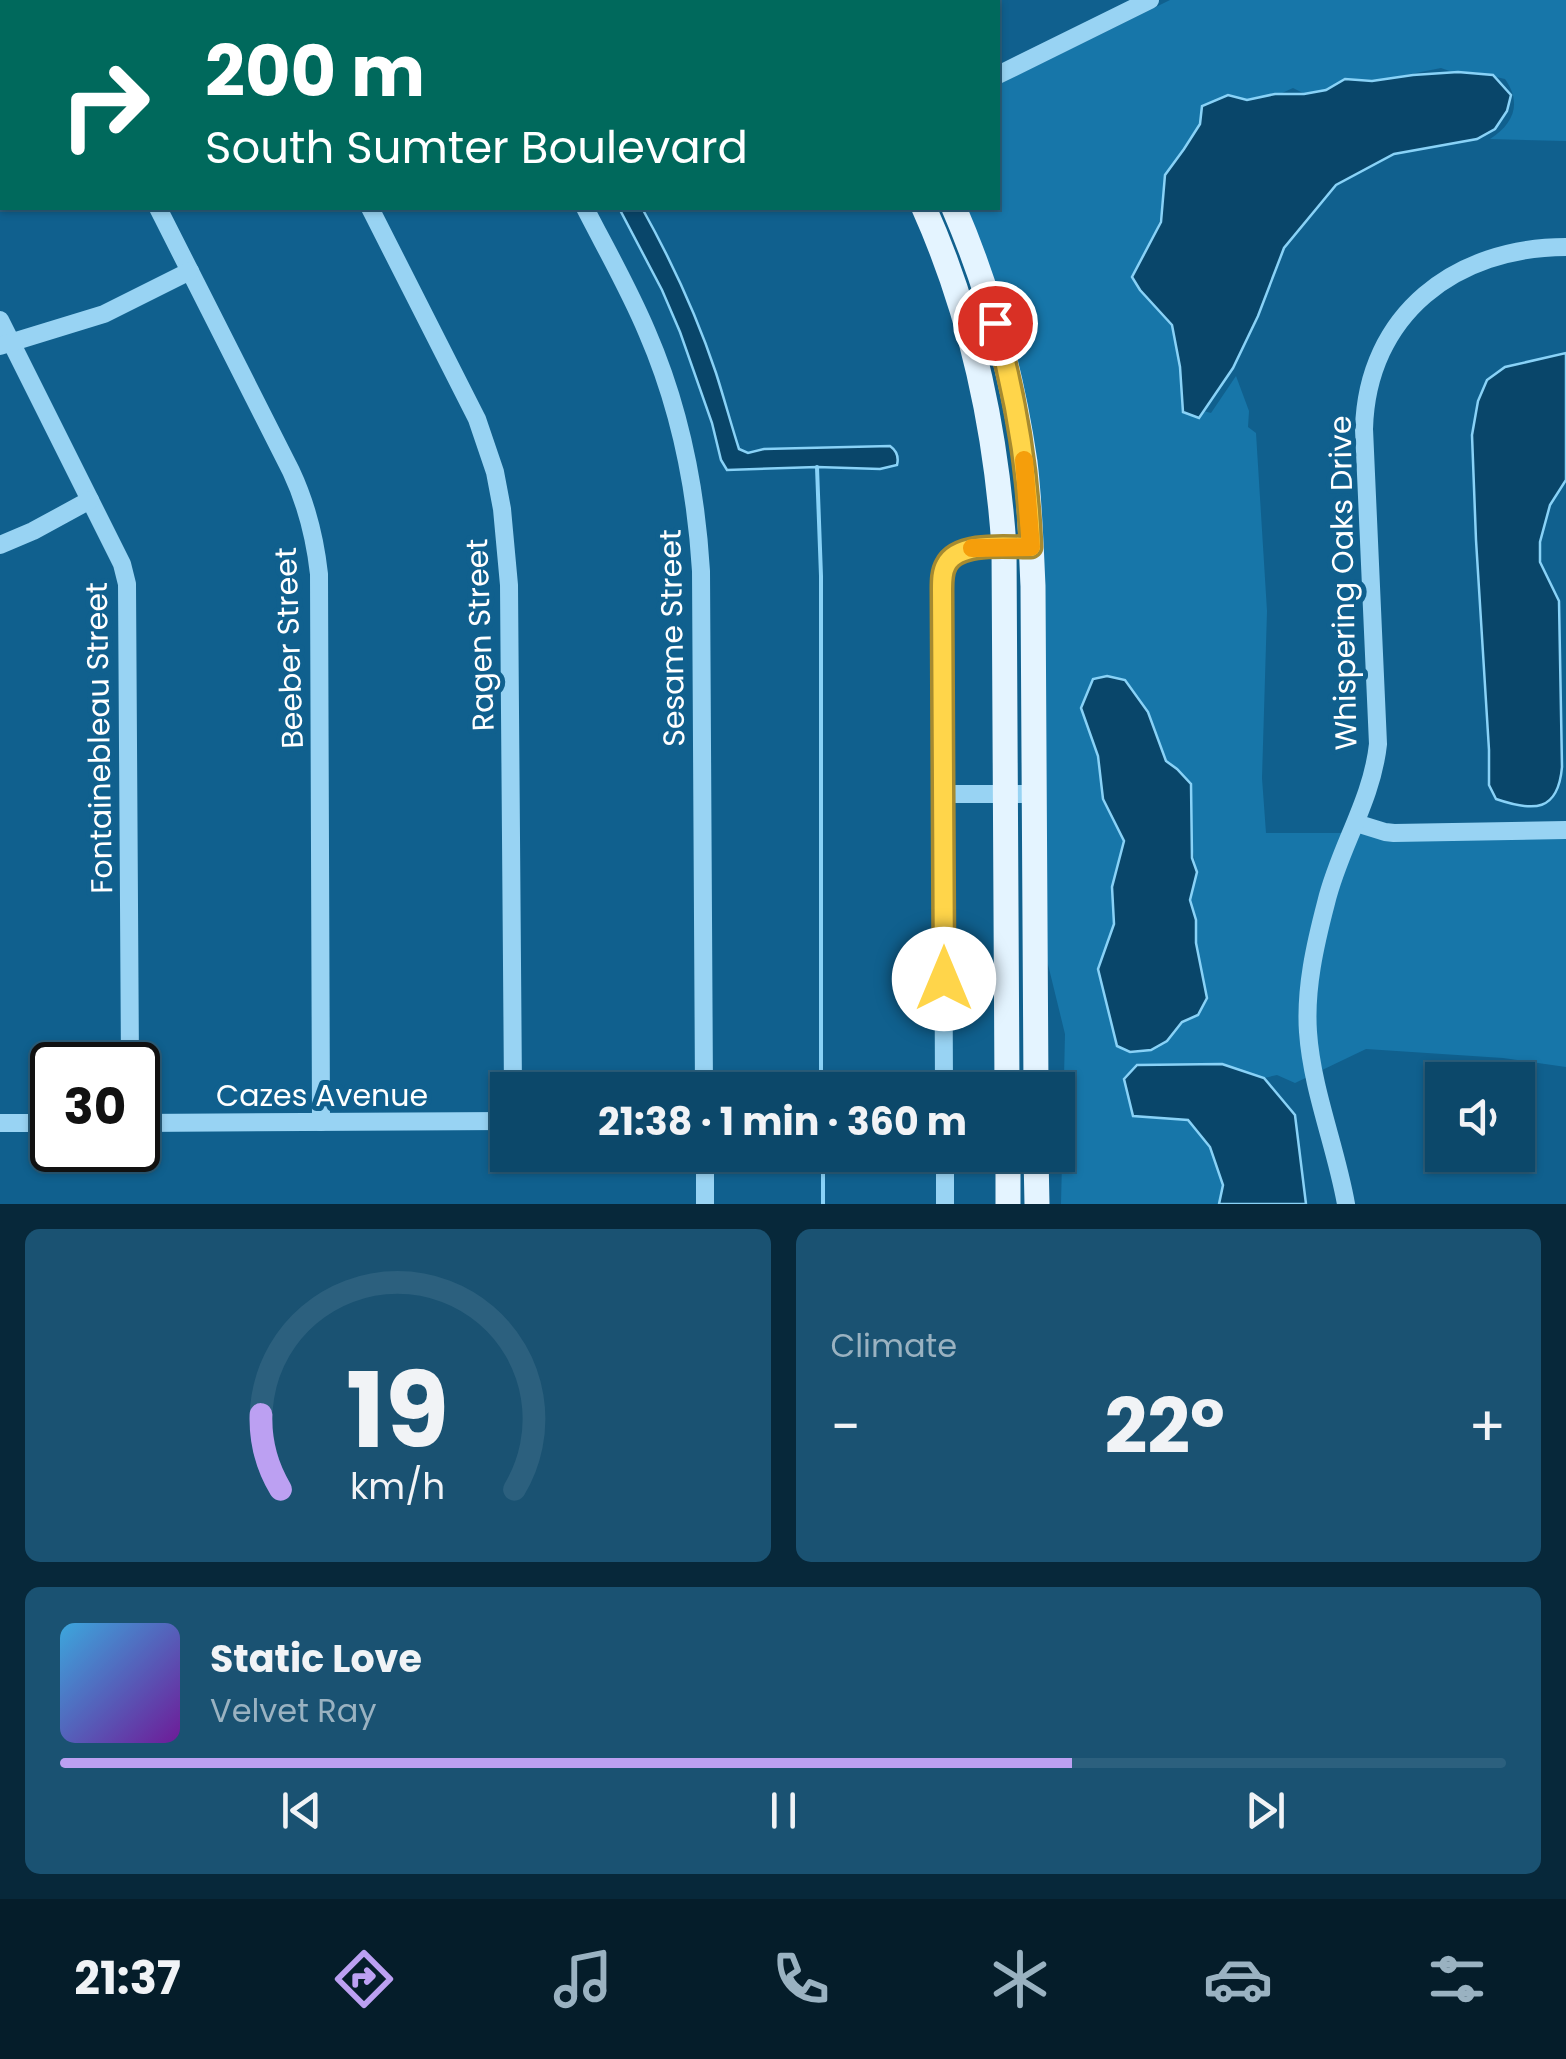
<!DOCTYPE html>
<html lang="en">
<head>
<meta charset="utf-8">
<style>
  :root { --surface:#0c486a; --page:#1a5272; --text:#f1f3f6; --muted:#9ab2c1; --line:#2c607e; --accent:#bca0f2 }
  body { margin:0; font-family:Poppins,sans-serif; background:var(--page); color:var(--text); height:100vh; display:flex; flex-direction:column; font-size:38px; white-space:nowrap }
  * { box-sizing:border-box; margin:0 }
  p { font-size:32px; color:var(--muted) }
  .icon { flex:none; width:55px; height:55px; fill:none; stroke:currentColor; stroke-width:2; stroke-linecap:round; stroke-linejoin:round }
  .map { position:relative; height:1204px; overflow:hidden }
  .side { display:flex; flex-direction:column; gap:25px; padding:25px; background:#07283a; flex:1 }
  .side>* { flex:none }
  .hud { position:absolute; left:0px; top:0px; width:1000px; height:210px; box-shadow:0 2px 8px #0004,0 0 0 2px var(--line); background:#00695c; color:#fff; overflow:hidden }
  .buttons { position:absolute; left:1425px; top:1062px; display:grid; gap:20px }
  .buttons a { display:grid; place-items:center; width:110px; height:110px; border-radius:0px; background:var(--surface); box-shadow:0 2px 8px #0004,0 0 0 2px var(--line); font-size:50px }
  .speed { position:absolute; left:30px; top:1042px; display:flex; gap:20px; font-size:50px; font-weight:700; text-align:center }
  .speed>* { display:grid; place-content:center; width:130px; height:130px; border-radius:50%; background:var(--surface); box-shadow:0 2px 8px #0004,0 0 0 2px var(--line); line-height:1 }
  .speed .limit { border:5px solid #111; border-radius:15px; background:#fff; color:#111 }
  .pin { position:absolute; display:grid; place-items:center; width:85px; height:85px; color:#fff; margin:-42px; border:5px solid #fff; border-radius:50%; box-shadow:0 2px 10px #0007 }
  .me { position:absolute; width:110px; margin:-55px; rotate:0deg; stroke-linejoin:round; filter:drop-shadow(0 0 8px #0008) }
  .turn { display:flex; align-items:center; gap:35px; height:210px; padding:0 40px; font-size:45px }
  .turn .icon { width:130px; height:130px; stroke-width:2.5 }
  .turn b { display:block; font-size:70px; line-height:85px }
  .big { font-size:75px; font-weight:700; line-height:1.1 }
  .side .card { flex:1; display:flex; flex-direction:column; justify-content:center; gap:15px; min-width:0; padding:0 35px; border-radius:15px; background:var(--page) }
  .side .dial { align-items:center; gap:0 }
  .dial svg { height:260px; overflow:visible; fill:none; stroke:var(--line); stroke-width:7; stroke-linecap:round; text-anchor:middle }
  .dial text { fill:var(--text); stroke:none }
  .song { display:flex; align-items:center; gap:30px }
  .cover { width:120px; height:120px; border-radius:15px; background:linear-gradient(135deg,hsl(200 70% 55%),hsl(280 70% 35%)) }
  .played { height:10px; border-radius:5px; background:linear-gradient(90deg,var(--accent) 70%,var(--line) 70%) }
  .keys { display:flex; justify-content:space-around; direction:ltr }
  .heat { display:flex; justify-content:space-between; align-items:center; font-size:55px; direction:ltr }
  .side .tiles { flex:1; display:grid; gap:25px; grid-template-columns:1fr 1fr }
  .card:last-child { grid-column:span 2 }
  .trip { position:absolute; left:490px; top:1072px; width:585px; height:100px; border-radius:0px; background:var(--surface); box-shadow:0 2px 8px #0004,0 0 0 2px var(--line); font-weight:700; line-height:100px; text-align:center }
  .tabs { display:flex; height:160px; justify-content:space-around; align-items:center; background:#051d2a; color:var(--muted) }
  .tabs .icon { width:70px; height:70px }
  .tabs .current { color:var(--accent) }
  .tabs b { font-size:45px; color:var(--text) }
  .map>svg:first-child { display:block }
</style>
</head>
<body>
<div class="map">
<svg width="1566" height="1204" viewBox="0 0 1566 1204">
  <rect width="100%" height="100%" fill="#10608e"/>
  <!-- green -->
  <path fill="#1776a9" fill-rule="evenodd" d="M1170 0H1566V141L1490 139C1514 124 1522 103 1505 79L1474 72 1458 74 1441 68 1381 80 1347 79 1331 91 1315 99 1293 88 1256 105 1162 214 1142 269 1166 304 1196 409 1211 413 1236 376 1249 411 1248 427 1256 433 1267 611 1262 778 1266 833H1566V1067L1503 1058 1366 1049 1295 1083 1277 1075 1264 1078 1232 1067 1163 1119 1188 1120 1210 1147 1223 1185 1219 1204H1061L1065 1034 1043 944 1040 587 962 208H998V85ZM1125 680 1148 712 1166 761 1177 769 1197 872 1190 900 1196 920V943L1205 989 1189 1019 1182 1022 1167 1041 1098 969 1114 924 1112 887 1124 841 1103 799 1098 756 1089 732Z"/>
  <!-- water -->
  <g fill="#09466a" stroke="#89d2f7" stroke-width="2.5">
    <path d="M1458 72 1493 75 1511 95 1507 111 1495 129 1477 139 1394 154 1336 185 1284 248 1258 316 1233 368 1199 418 1183 412 1180 367 1172 325 1140 290 1132 277 1161 222 1165 175 1184 149 1200 124 1202 106 1228 95 1247 100 1275 94H1304L1326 90 1345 79 1372 81 1413 75Z"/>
    <path d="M619 208H642C671 260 697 316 716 373 724 398 731 424 739 449L748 453 764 449 890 446C897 451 899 457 897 465L880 469 817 467 727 470 721 460 712 423 680 332 662 290Z"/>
    <path d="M1566 353V480L1550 505 1540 542V562L1559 601 1562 767C1558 812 1534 812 1496 799L1489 785V750L1476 540 1472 435 1478 401 1487 380 1505 367Z"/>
    <path d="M1107 676 1125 680 1148 712 1166 761 1177 769 1191 784 1192 858 1197 872 1190 900 1196 920V943L1207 998 1198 1015 1182 1022 1167 1041 1151 1050 1130 1052 1117 1046 1098 969 1114 924 1112 887 1124 841 1103 799 1098 756 1081 708 1093 679Z"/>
    <path d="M1222 1064 1264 1078 1295 1115 1306 1204H1219L1223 1185 1210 1147 1188 1120 1133 1116 1124 1079 1137 1065Z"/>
  </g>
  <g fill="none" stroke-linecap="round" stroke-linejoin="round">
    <!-- stream -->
    <g stroke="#89d2f7" stroke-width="4">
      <path d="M817 467 821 576V1090"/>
      <path d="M823 1155V1204"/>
    </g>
    <!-- minor -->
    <g stroke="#98d3f3" stroke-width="18">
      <path d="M482 0 483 2"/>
      <path d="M642 0 643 2"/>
      <path d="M394 2 398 0"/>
      <path d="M998 75 1150 0"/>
      <path d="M158 208 291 471C307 505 315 538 319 574L321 1122"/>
      <path d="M370 208 477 419 495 472 502 509 509 585 513 1090"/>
      <path d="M585 208C606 249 629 289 647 332 680 408 696 488 701 571L704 1090"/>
      <path d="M0 320 122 564 127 584 130 1065"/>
      <path d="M0 346 104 314 190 271"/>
      <path d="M0 545 33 531 90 500"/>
      <path d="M943 794H1034"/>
      <path d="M1356 823 1385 832 1394 833 1566 830"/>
      <path d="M944 1090 942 580C948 540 985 548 1016 547"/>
      <path d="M0 1123H52"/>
      <path d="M138 1123 508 1121"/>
      <path d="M705 1155V1204"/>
      <path d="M945 1155V1204"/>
      <path d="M1346 1204C1336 1147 1312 1090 1308 1032 1305 989 1315 945 1326 903 1339 848 1372 801 1378 744L1364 429C1367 314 1456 247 1566 247"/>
    </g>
    <!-- major -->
    <g stroke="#e4f4ff" stroke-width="25">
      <path d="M821 0 822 2"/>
      <path d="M852 0 853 2"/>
      <path d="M924 208C972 315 996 430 1004 547L1007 1090"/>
      <path d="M954 208C989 289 1012 374 1025 462 1030 503 1031 545 1033 586L1036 1090"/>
      <path d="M1008 1155V1204"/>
      <path d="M1036 1155 1037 1204"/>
    </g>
  </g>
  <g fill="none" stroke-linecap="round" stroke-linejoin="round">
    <defs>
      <path id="route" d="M944 979 942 589C942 581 942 572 946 565 958 541 1008 547 1031 547 1028 471 1016 397 995 323"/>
    </defs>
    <!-- route casing -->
    <use href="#route" stroke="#a68a30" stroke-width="25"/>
    <!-- route -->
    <use href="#route" stroke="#ffd54a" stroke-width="18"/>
    <!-- slow -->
    <path stroke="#f59e0b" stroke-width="18" d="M972 548 1031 547 1024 460"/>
  </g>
  <g text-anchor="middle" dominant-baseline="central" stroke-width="10" stroke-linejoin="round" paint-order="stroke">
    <!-- street labels -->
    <g font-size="30" fill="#fff" stroke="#10608e">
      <text transform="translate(1343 583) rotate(-91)">Whispering Oaks Drive</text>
      <text transform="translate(480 635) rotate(-92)">Ragen Street</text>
      <text transform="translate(672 638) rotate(-91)">Sesame Street</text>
      <text transform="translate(289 648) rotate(-92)">Beeber Street</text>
      <text transform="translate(99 738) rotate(-91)">Fontainebleau Street</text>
      <text x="322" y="1095">Cazes Avenue</text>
    </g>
  </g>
</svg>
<div class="buttons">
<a><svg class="icon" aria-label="sound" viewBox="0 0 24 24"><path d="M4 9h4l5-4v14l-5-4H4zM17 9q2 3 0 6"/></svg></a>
</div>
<div class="speed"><div class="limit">30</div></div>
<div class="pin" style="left:995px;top:323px;background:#d93025"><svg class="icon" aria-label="arrive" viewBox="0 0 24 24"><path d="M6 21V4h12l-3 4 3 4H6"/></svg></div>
<svg class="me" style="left:944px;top:979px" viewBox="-20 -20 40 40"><circle r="19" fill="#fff"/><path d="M0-13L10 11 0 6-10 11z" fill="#ffd54a"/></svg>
<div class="trip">21:38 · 1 min · 360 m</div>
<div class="hud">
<div class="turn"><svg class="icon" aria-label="right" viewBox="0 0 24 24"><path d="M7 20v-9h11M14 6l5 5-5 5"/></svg><div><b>200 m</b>South Sumter Boulevard</div></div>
</div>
</div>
<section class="side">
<div class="tiles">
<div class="card dial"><svg viewBox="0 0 100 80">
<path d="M14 69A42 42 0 1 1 86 69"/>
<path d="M14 69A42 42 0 0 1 8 46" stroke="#bca0f2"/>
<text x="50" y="56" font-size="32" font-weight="700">19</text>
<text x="50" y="72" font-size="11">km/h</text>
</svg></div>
<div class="card"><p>Climate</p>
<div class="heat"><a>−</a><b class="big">22°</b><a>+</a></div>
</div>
<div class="card">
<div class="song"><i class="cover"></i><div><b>Static Love</b><p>Velvet Ray</p></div></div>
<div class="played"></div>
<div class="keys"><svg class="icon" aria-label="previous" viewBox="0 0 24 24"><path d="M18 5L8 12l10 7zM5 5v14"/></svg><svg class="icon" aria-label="pause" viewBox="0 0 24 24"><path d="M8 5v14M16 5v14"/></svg><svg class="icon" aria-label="next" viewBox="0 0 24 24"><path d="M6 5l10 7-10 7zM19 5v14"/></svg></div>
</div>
</div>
</section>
<nav class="tabs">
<b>21:37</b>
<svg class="icon current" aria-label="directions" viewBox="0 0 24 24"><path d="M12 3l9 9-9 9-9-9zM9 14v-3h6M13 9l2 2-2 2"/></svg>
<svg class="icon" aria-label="music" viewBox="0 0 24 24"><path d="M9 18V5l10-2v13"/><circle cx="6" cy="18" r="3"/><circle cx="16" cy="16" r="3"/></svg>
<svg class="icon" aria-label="phone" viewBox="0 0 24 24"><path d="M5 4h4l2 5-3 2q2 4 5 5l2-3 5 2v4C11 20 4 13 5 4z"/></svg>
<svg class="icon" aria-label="climate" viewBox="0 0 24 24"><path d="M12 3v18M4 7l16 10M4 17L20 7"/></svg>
<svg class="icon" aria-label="car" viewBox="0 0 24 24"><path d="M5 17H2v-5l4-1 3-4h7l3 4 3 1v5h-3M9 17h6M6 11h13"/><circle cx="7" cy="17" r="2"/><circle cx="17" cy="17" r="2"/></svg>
<svg class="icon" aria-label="filters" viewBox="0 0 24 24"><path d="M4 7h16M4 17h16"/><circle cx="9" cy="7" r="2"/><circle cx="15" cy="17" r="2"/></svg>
</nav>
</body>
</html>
